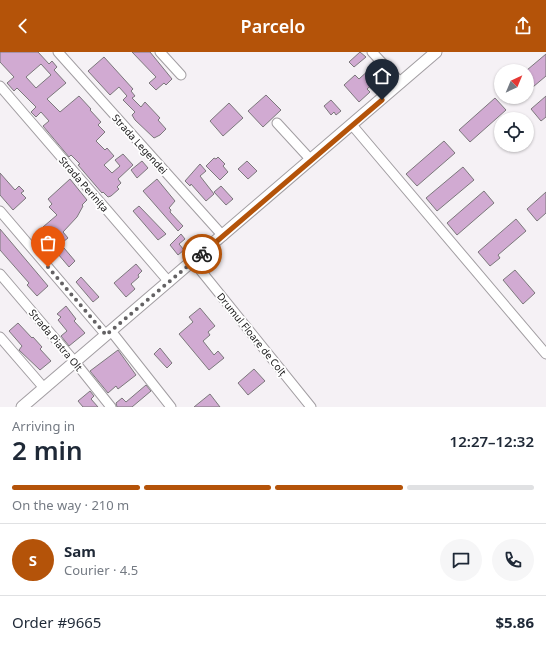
<!DOCTYPE html>
<meta charset="utf-8">
<style>
body{margin:0;font-family:"Noto Sans",sans-serif;background:#f6f6f7;color:#1f2937;height:100vh;display:flex;flex-direction:column;font-size:15px;white-space:nowrap}
*{box-sizing:border-box;margin:0}
p{font-size:13px;color:#747a83}
.icon{flex:none;width:22px;height:22px;fill:none;stroke:currentColor;stroke-width:2;stroke-linecap:round;stroke-linejoin:round}
.map{position:relative;height:355px;overflow:hidden}
.drawer{display:flex;flex-direction:column;background:#fff;flex:1}
.drawer>*{flex:none}
.needle{width:26px;rotate:44deg}
.controls{position:absolute;left:494px;top:12px;display:grid;gap:8px}
.controls a{display:grid;place-items:center;width:40px;height:40px;border-radius:50%;background:#fff;box-shadow:0 1px 3px #0004;font-size:20px}
.pin{position:absolute;display:grid;place-items:center;width:34px;height:34px;color:#fff;margin:-41px -17px;border-radius:50% 50% 50% 0;rotate:-45deg;box-shadow:0 0 4px #0007}
.pin .icon{rotate:45deg}
.courier{position:absolute;display:grid;place-items:center;width:40px;height:40px;margin:-20px;border:3px solid #b45309;border-radius:50%;background:#fff;color:#222;box-shadow:0 1px 5px #0007}
.headline em{font-style:normal;font-weight:600}
.headline div{display:flex;flex-direction:column-reverse}
.headline{display:flex;align-items:center;justify-content:space-between;height:68px;padding:0 12px}
h1{font-size:26px;font-weight:600;line-height:30px}
.bar{display:grid;grid-template-columns:repeat(4,1fr);gap:6px 4px;align-content:center;height:48px;padding:0 12px}
.bar i{height:5px;border-radius:3px;background:#e0e1e3}
.bar .on{background:#b45309}
.bar p{grid-column:span 4}
.line{display:flex;align-items:center;gap:10px;padding:0 12px;border-top:1px solid #e0e1e3}
.line div{flex:1}
.round{display:grid;place-items:center;flex:none;width:42px;height:42px;border-radius:21px;background:#f6f6f7}
header{display:flex;justify-content:space-between;align-items:center;height:52px;padding:0 12px;background:#b45309;color:#fff;font-size:18px;font-weight:600}
.map>svg:first-child{display:block}
.building{fill:#d1aad2;stroke:#7c787c;fill-rule:evenodd}
.lines{fill:none;stroke-linecap:round;stroke-linejoin:round}
.minor-casing{stroke:#a29ea2;stroke-width:11}
.major-casing{stroke:#a29ea2;stroke-width:13}
.minor{stroke:#fff;stroke-width:9}
.major{stroke:#fff;stroke-width:11}
.done{stroke:#646264;stroke-width:4;stroke-dasharray:0 7.2}
.route{stroke:#b45309;stroke-width:5}
.labels{text-anchor:middle;stroke-width:3.5;stroke-linejoin:round;paint-order:stroke}
.street-label{font-size:10px;fill:#161516;stroke:#fff}
</style>
<header><svg class="icon" aria-label="back" viewBox="0 0 24 24"><path d="M15 5l-7 7 7 7"/></svg>Parcelo<svg class="icon" aria-label="share" viewBox="0 0 24 24"><path d="M12 15V3M7 8l5-5 5 5M5 13v7h14v-7"/></svg></header>
<div class="map">
<svg width="546" height="355" viewBox="0 0 546 355">
<rect width="100%" height="100%" fill="#f5f1f5"/>
<g class="building">
<path d="M0,0H38L49,12L52,9L57,15L54,18L66,31L47,47L60,60L79,44L91,57L90,58L101,70L98,73L105,80L96,89L105,98L107,96L114,104L104,113L112,121L120,114L115,108L123,102L133,113L118,127L121,131L117,135L119,137L111,144L108,145L103,140L102,141L78,113L80,112L71,103L69,105L43,74L49,69L41,60L36,65L31,60L36,55L17,36L14,39L7,31L14,25L0,10ZM41,12L51,23L36,36L26,25Z"/>
<path d="M132,0H150L172,27L166,33L164,31L156,38L149,31L156,25Z"/>
<path d="M360,0L366,5L354,15L349,10Z"/>
<path d="M546,2V24L527,40V18Z"/>
<path d="M104,5L133,37L131,39L135,44L132,46L141,55L145,50L160,66L158,68L166,77L160,83L154,86L135,68L132,63L135,60L123,48L127,44L119,35L110,43L88,19Z"/>
<path d="M370,17L378,27L367,37L370,40L359,50L344,33L355,23L359,27Z"/>
<path d="M266,43L281,58L263,75L248,59Z"/>
<path d="M546,44V65L541,69L531,57Z"/>
<path d="M495,46L506,58L470,90L459,78Z"/>
<path d="M331,48L341,59L336,63L334,60L331,63L324,54Z"/>
<path d="M229,51L243,66L223,84L210,69Z"/>
<path d="M444,89L455,101L417,134L406,122Z"/>
<path d="M218,105L225,112L223,114L228,120L220,128L206,114L214,106L216,107Z"/>
<path d="M142,109L148,116L137,126L131,118Z"/>
<path d="M247,109L257,119L248,127L238,117Z"/>
<path d="M200,112L206,119L200,124L214,142L206,149L191,132L190,134L185,129Z"/>
<path d="M463,115L474,128L437,159L426,146Z"/>
<path d="M0,121L15,138L19,134L24,139L21,141L26,146L13,158L0,143Z"/>
<path d="M70,127L87,148L82,153L83,154L77,165L63,180L68,186L59,193L43,175L57,163L49,155L52,152L48,147Z"/>
<path d="M157,127L175,149L169,156L171,158L170,160L183,174L178,179L143,139Z"/>
<path d="M221,134L233,147L226,153L214,140Z"/>
<path d="M484,139L494,151L457,183L447,171Z"/>
<path d="M546,140V161L537,169L527,157Z"/>
<path d="M139,154L166,182L158,188L133,159Z"/>
<path d="M516,167L526,179L498,203L500,206L490,214L478,200Z"/>
<path d="M0,177L48,234L37,244L27,233L29,231L0,198Z"/>
<path d="M181,182L185,187L179,192L184,198L178,203L170,193Z"/>
<path d="M64,196L75,209L69,215L58,202Z"/>
<path d="M136,212L142,219L138,223L139,225L131,232L135,237L126,245L114,231Z"/>
<path d="M515,218L535,241L523,252L503,228Z"/>
<path d="M81,225L99,245L93,250L76,230Z"/>
<path d="M66,254L76,267L74,269L85,281L69,294L61,284L67,279L58,268L61,265L57,262Z"/>
<path d="M200,256L215,274L208,280L210,283L203,289L214,303L218,299L224,306L209,318L179,282L193,270L189,265Z"/>
<path d="M18,271L32,286L33,285L42,295L40,297L51,309L40,318L19,298L22,294L9,279Z"/>
<path d="M160,296L172,311L167,316L154,302Z"/>
<path d="M118,298L136,323L118,337L116,334L108,341L90,319Z"/>
<path d="M254,317L265,329L248,343L238,331Z"/>
<path d="M146,333L151,339L132,355H117L116,351L122,346L126,350Z"/>
<path d="M90,339L94,344L91,347L98,355H83L78,349Z"/>
<path d="M210,342L220,355H194Z"/>
</g>
<g class="lines">
<defs>
<g id="minor">
<path d="M58,0L223,184"/>
<path d="M160,0L181,23"/>
<path d="M372,0L401,31"/>
<path d="M0,34L169,230"/>
<path d="M277,71L311,108"/>
<path d="M352,73L546,302"/>
<path d="M0,159L106,283"/>
<path d="M193,209L311,355"/>
<path d="M0,222L75,310L111,355"/>
<path d="M111,279L171,355"/>
<path d="M0,285L44,336"/>
</g>
<path id="major" d="M22,355L436,0"/>
</defs>
<use href="#minor" class="minor-casing"/>
<use href="#major" class="major-casing"/>
<use href="#minor" class="minor"/>
<use href="#major" class="major"/>
</g>
<g class="lines">
<path class="done" d="M48,215L106,283L202,202"/>
<path class="route" d="M202,202L382,48"/>
</g>
<g class="labels">
<g class="street-label">
<text transform="translate(140 92) rotate(48)" y="4">Strada Legendei</text>
<text transform="translate(84 132) rotate(49)" y="4">Strada Perinița</text>
<text transform="translate(252 282) rotate(51)" y="4">Drumul Floare de Colț</text>
<text transform="translate(56 288) rotate(50)" y="4">Strada Piatra Olt</text>
</g>
</g>
</svg>
<div class="controls">
<a><svg class="needle" viewBox="-14 -14 28 28"><path d="M0-13l5 13h-10z" fill="#e53935"/><path d="M0 13l5-13h-10z" fill="#747a83"/></svg></a>
<a><svg class="icon" aria-label="locate" viewBox="0 0 24 24"><circle cx="12" cy="12" r="6"/><path d="M12 2v4M12 18v4M2 12h4M18 12h4"/></svg></a>
</div>
<div class="pin" style="left:48px;top:215px;background:#ea580c"><svg class="icon" aria-label="bag" viewBox="0 0 24 24"><path d="M5 8h14l-1 12H6zM9 8a3 3 0 0 1 6 0"/></svg></div>
<div class="pin" style="left:382px;top:48px;background:#1f2937"><svg class="icon" aria-label="home" viewBox="0 0 24 24"><path d="M3 11l9-7 9 7M6 9v11h12V9"/></svg></div>
<div class="courier" style="left:202px;top:202px"><svg class="icon" aria-label="bike" viewBox="0 0 24 24"><circle cx="6" cy="16" r="4"/><circle cx="18" cy="16" r="4"/><path d="M6 16l4-8h5l3 8M10 8l3 8H6M13 5h3"/></svg></div>
</div>
<section class="drawer">
<div class="headline"><div><h1>2 min</h1><p>Arriving in</p></div><em>12:27–12:32</em></div>
<div class="bar"><i class="on"></i><i class="on"></i><i class="on"></i><i></i><p>On the way · 210 m</p></div>
<div class="line" style="height:72px"><b class="round" style="background:#b45309;color:#fff">S</b><div><b>Sam</b><p>Courier · 4.5</p></div><a class="round"><svg class="icon" aria-label="chat" viewBox="0 0 24 24"><path d="M4 5h16v11H9l-5 4z"/></svg></a><a class="round"><svg class="icon" aria-label="phone" viewBox="0 0 24 24"><path d="M5 4h4l2 5-3 2q2 4 5 5l2-3 5 2v4C11 20 4 13 5 4z"/></svg></a></div>
<div class="line" style="height:52px"><div>Order #9665</div><b>$5.86</b></div>
</section>
